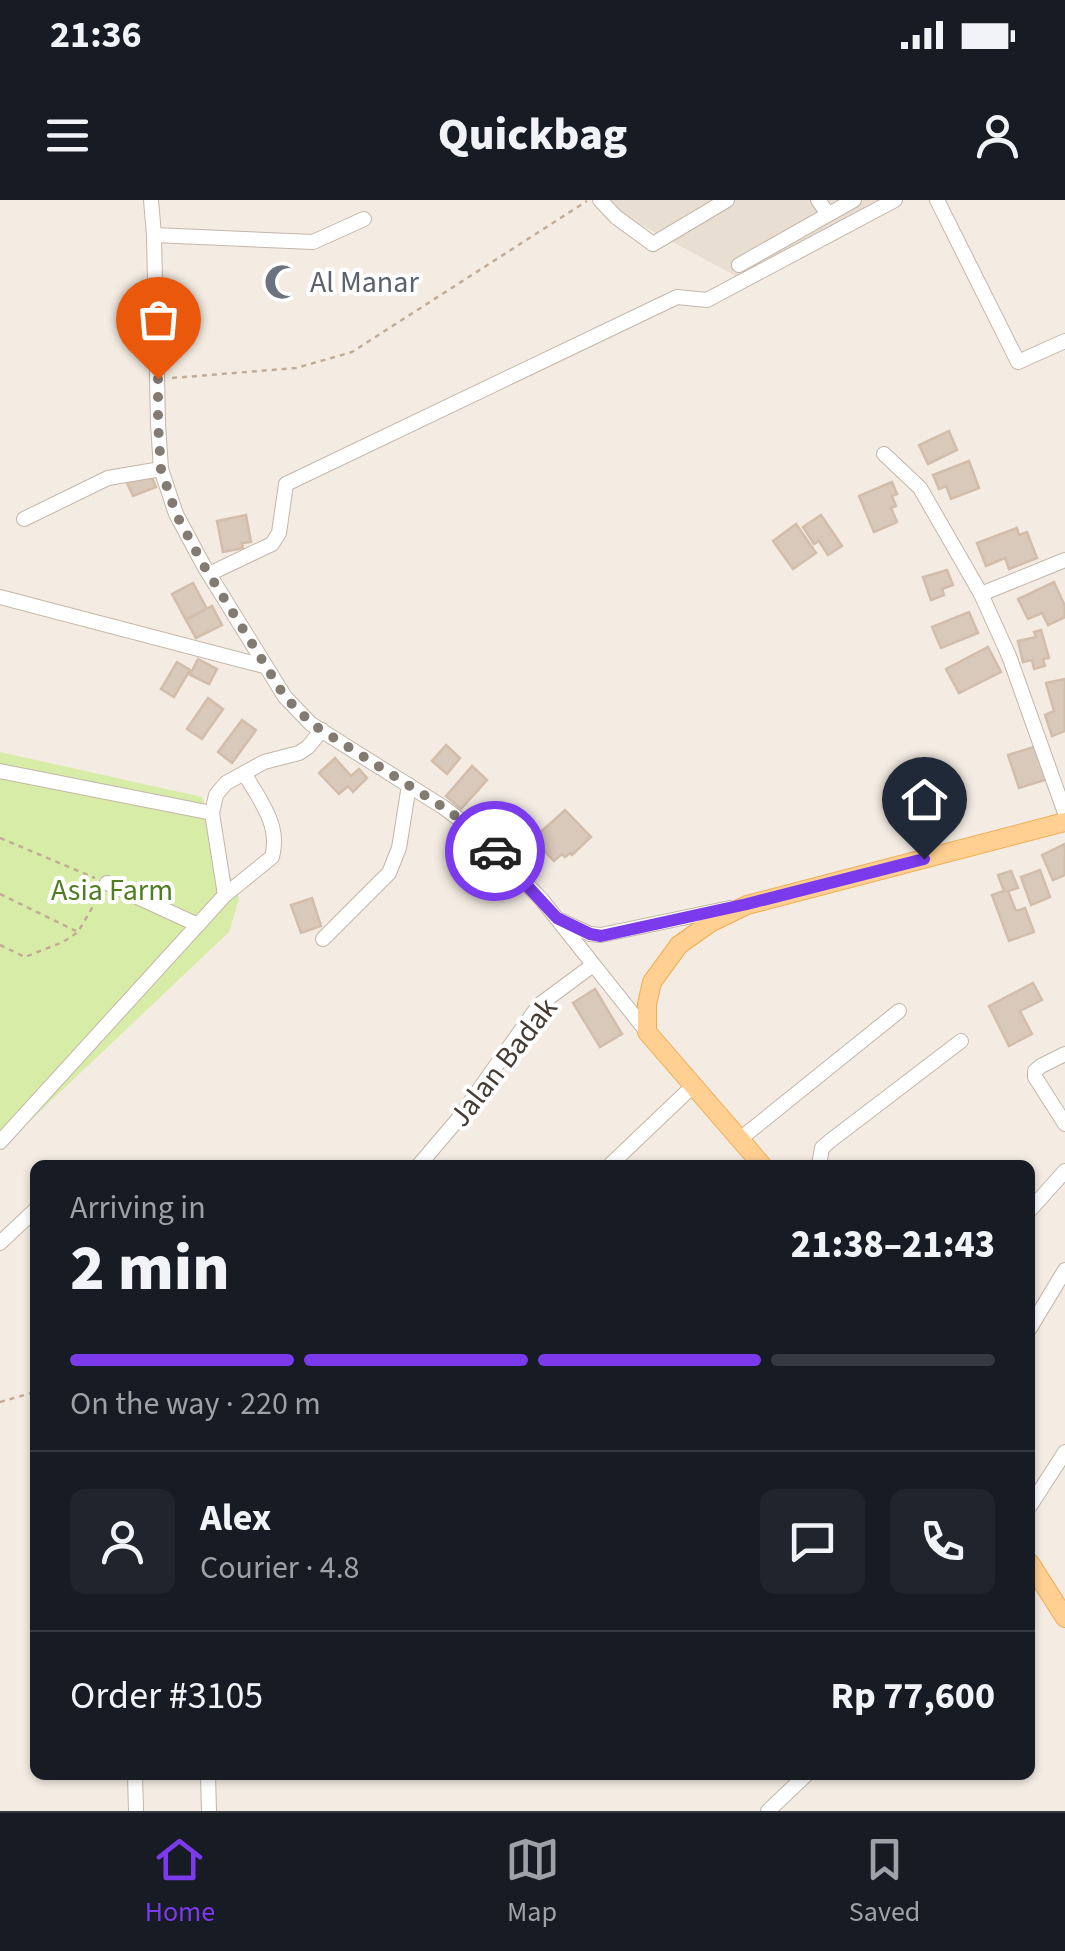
<!DOCTYPE html>
<meta charset="utf-8">
<style>
body{margin:0;font-family:"Source Sans 3",sans-serif;background:#20242c;color:#f1f3f6;height:100vh;display:flex;flex-direction:column;font-size:38px;white-space:nowrap}
*{box-sizing:border-box;margin:0}
p{font-size:32px;color:#9ea1a6}
.icon{flex:none;width:55px;height:55px;fill:none;stroke:currentColor;stroke-width:2;stroke-linecap:round;stroke-linejoin:round}
.map{position:relative;flex:1;overflow:hidden}
.drawer{position:absolute;left:30px;top:960px;width:1005px;height:620px;display:flex;flex-direction:column;background:#171b24;border-radius:15px;box-shadow:0 2px 8px #0004}
.drawer>*{flex:none}
.pin{position:absolute;display:grid;place-items:center;width:85px;height:85px;color:#fff;margin:-102px -42px;border-radius:50% 50% 50% 0;rotate:-45deg;box-shadow:0 0 10px #0007}
.pin .icon{rotate:45deg}
.courier{position:absolute;display:grid;place-items:center;width:100px;height:100px;margin:-50px;border:8px solid #7c3aed;border-radius:50%;background:#fff;color:#222;box-shadow:0 2px 12px #0007}
.summary em{font-style:normal;font-weight:800}
.summary div{display:flex;flex-direction:column-reverse}
.summary{display:flex;align-items:center;justify-content:space-between;height:170px;padding:0 40px}
h1{font-size:65px;font-weight:800;line-height:75px}
.bar{display:grid;grid-template-columns:repeat(4,1fr);gap:15px 10px;align-content:center;height:120px;padding:0 40px}
.bar i{height:12px;border-radius:8px;background:#363941}
.bar .active{background:#7c3aed}
.bar p{grid-column:span 4}
.line{display:flex;align-items:center;gap:25px;padding:0 40px;border-top:2px solid #363941}
.line div{flex:1}
.round{display:grid;place-items:center;flex:none;width:105px;height:105px;border-radius:15px;background:#20242c}
.status{display:flex;justify-content:space-between;align-items:center;height:70px;padding:0 50px;background:#171b24;direction:ltr}
.status svg{height:28px;fill:currentColor}
header{display:flex;justify-content:space-between;align-items:center;height:130px;padding:0 40px;background:#171b24;font-size:45px;font-weight:800}
.dock{display:flex;justify-content:space-around;align-items:center;height:140px;border-top:2px solid #363941;background:#171b24;font-size:28px;color:#9ea1a6}
.dock a{display:grid;justify-items:center;gap:5px}
.dock .active{color:#7c3aed}
.map>svg:first-child{display:block}
.residential{fill:#e8ded1}
.green{fill:#d7eda7}
.building{fill:#d9c9bb;stroke:#d2bdaa;stroke-width:2.5}
.lines{fill:none;stroke-linecap:round;stroke-linejoin:round}
.minor-casing{stroke:#c3b6a8;stroke-width:16}
.major-casing{stroke:#f0ac55;stroke-width:20}
.path{stroke:#c3ac95;stroke-width:2.5;stroke-dasharray:5 5;stroke-linecap:butt}
.minor{stroke:#fff;stroke-width:14}
.major{stroke:#ffd091;stroke-width:18}
.done{stroke:#837a71;stroke-width:10;stroke-dasharray:0 18}
.route{stroke:#7c3aed;stroke-width:12}
.labels{text-anchor:middle;stroke-width:8;stroke-linejoin:round;paint-order:stroke}
.worship-label{font-size:30px;fill:#5b616d;stroke:#fff;text-anchor:start}
.park-label{font-size:30px;fill:#507d20;stroke:#fff}
.street-label{font-size:30px;fill:#463c33;stroke:#fff}
</style>
<div class="status"><b>21:36</b><svg viewBox="0 0 49 12"><path d="M0 12V9h3v3zM5 12V6h3v6zM10 12V3h3v9zM15 12V0h3v12zM26 1h20v11H26zM47 4h2v5h-2z"/></svg></div>
<header><svg class="icon" aria-label="menu" viewBox="0 0 24 24"><path d="M4 6h16M4 12h16M4 18h16"/></svg>Quickbag<svg class="icon" aria-label="person" viewBox="0 0 24 24"><circle cx="12" cy="8" r="4"/><path d="M4 21q1-7 8-7t8 7"/></svg></header>
<div class="map">
<svg width="1065" height="1611" viewBox="0 0 1065 1611">
<rect width="100%" height="100%" fill="#f4ece3"/>
<path class="residential" d="M595,0H880L745,81Z"/>
<path class="green" d="M0,552L202,597L239,699L229,732L0,949Z"/>
<g class="building">
<path d="M949,231L957,250L928,264L919,245Z"/>
<path d="M969,261L979,288L951,299L946,286L939,289L933,275Z"/>
<path d="M150,273L156,287L133,296L127,283Z"/>
<path d="M892,282L897,294L892,296L896,306L891,308L897,322L874,332L859,296Z"/>
<path d="M246,315L251,342L242,343L243,348L223,352L217,321Z"/>
<path d="M821,315L842,346L828,355L819,341L814,344L803,327Z"/>
<path d="M796,324L816,353L793,369L773,341Z"/>
<path d="M1017,328L1019,335L1027,332L1037,358L1009,369L1005,358L986,366L977,343Z"/>
<path d="M947,370L953,385L942,389L944,395L931,400L923,377Z"/>
<path d="M1054,382L1065,406V417L1048,425L1042,413L1028,419L1018,399Z"/>
<path d="M193,383L207,409L186,420L172,394Z"/>
<path d="M212,406L222,425L196,438L186,420Z"/>
<path d="M969,412L978,433L941,448L932,427Z"/>
<path d="M1041,430L1049,458L1043,459L1045,466L1034,469L1032,460L1023,462L1018,441L1036,437L1034,432Z"/>
<path d="M988,447L1001,472L959,493L946,469Z"/>
<path d="M198,459L217,469L209,484L190,475Z"/>
<path d="M177,462L190,470L174,497L161,489Z"/>
<path d="M1065,479V531L1052,536L1045,515L1054,511L1046,483Z"/>
<path d="M208,498L223,509L202,539L187,529Z"/>
<path d="M242,520L256,530L232,563L218,552Z"/>
<path d="M446,545L460,558L447,574L432,561Z"/>
<path d="M1037,546L1048,579L1019,588L1008,555Z"/>
<path d="M335,558L351,576L359,569L367,578L353,592L348,586L339,594L319,573Z"/>
<path d="M472,566L487,580L461,609L446,596Z"/>
<path d="M565,610L591,637L572,655L570,653L565,657L562,654L554,661L533,639Z"/>
<path d="M1065,644V675L1053,680L1042,655Z"/>
<path d="M1040,670L1050,697L1031,705L1021,677Z"/>
<path d="M1011,671L1018,688L1008,691L1016,711L1025,708L1034,732L1009,741L992,695L1004,691L998,675Z"/>
<path d="M312,698L321,726L301,733L291,705Z"/>
<path d="M1033,783L1042,800L1020,811L1032,834L1009,846L989,806Z"/>
<path d="M595,789L622,834L600,847L573,803Z"/>
</g>
<g class="lines">
<defs>
<g id="minor">
<path d="M151,0L154,35L158,224L161,269L176,314L204,366L285,497L311,524L443,607L475,631L542,700L647,832"/>
<path d="M600,0L616,17L653,44L727,0"/>
<path d="M818,0L828,14"/>
<path d="M937,0L1018,162L1065,141"/>
<path d="M154,35L313,42L364,19"/>
<path d="M739,65L854,0"/>
<path d="M884,254L920,288L981,394L1009,456L1065,613"/>
<path d="M24,319L108,278L161,269"/>
<path d="M209,374L272,344L279,333L286,284L677,97L707,100L895,0"/>
<path d="M981,394L1065,360"/>
<path d="M0,397L264,466"/>
<path d="M0,571L212,613"/>
<path d="M107,683L198,725"/>
<path d="M225,695L212,613L216,595L226,583L264,562L299,553L308,547L322,530"/>
<path d="M562,721L590,734L601,735L730,708"/>
<path d="M323,739L389,673L399,648L409,585"/>
<path d="M1065,854L1041,866L1035,871V877L1065,924"/>
<path d="M740,939L899,811"/>
<path d="M0,942L225,695L272,657C281,625 259,599 244,573"/>
<path d="M419,965L459,918L539,805L593,765"/>
<path d="M610,965L694,885"/>
<path d="M819,965L822,948L830,941L961,841"/>
<path d="M1030,1010L1065,971"/>
<path d="M0,1043L35,1010"/>
<path d="M1030,1128L1065,1070"/>
<path d="M1030,1306L1065,1252"/>
<path d="M135,1575L136,1611"/>
<path d="M208,1575L209,1611"/>
<path d="M768,1611L806,1575"/>
</g>
<g id="major">
<path d="M762,965L647,832V804L652,782L679,745L710,723L747,705L1065,622"/>
<path d="M1030,1363L1065,1418"/>
</g>
</defs>
<use href="#minor" class="minor-casing"/>
<use href="#major" class="major-casing"/>
<g class="path">
<path d="M172,178L296,168L352,152L587,1"/>
<path d="M0,638L95,678"/>
<path d="M0,694L76,731"/>
<path d="M0,745L25,757L63,742L78,732L99,696"/>
<path d="M0,1202L35,1192"/>
</g>
<use href="#minor" class="minor"/>
<use href="#major" class="major"/>
</g>
<g class="lines">
<path class="done" d="M158,179V224L161,269L176,314L204,366L285,497L312,524L443,607L475,630L495,651"/>
<path class="route" d="M495,651L557,718L590,734L601,736L747,704L924,659"/>
</g>
<defs>
<symbol id="mosque-bare" viewBox="-9 -9 18 18"><path d="M3.5-4.9A6 6 0 1 0 3.5 4.9A5 5 0 1 1 3.5-4.9Z" fill="#6b7280" stroke="#fff" stroke-width="2.5" paint-order="stroke"/></symbol>
</defs>
<g fill-rule="evenodd">
<use href="#mosque-bare" x="257" y="57" width="50" height="50"/>
</g>
<g class="labels">
<g class="worship-label">
<text x="310" y="92">Al Manar</text>
</g>
<g class="park-label">
<text x="112" y="700">Asia Farm</text>
</g>
<g class="street-label">
<text transform="translate(503 862) rotate(-52)" y="10">Jalan Badak</text>
</g>
</g>
</svg>
<div class="pin" style="left:158px;top:179px;background:#ea580c"><svg class="icon" aria-label="bag" viewBox="0 0 24 24"><path d="M5 8h14l-1 12H6zM9 8a3 3 0 0 1 6 0"/></svg></div>
<div class="pin" style="left:924px;top:659px;background:#1f2937"><svg class="icon" aria-label="home" viewBox="0 0 24 24"><path d="M3 11l9-7 9 7M6 9v11h12V9"/></svg></div>
<div class="courier" style="left:495px;top:651px"><svg class="icon" aria-label="car" viewBox="0 0 24 24"><path d="M5 17H2v-5l4-1 3-4h7l3 4 3 1v5h-3M9 17h6M6 11h13"/><circle cx="7" cy="17" r="2"/><circle cx="17" cy="17" r="2"/></svg></div>
<section class="drawer">
<div class="summary"><div><h1>2 min</h1><p>Arriving in</p></div><em>21:38–21:43</em></div>
<div class="bar"><i class="active"></i><i class="active"></i><i class="active"></i><i></i><p>On the way · 220 m</p></div>
<div class="line" style="height:180px"><a class="round"><svg class="icon" aria-label="person" viewBox="0 0 24 24"><circle cx="12" cy="8" r="4"/><path d="M4 21q1-7 8-7t8 7"/></svg></a><div><b>Alex</b><p>Courier · 4.8</p></div><a class="round"><svg class="icon" aria-label="chat" viewBox="0 0 24 24"><path d="M4 5h16v11H9l-5 4z"/></svg></a><a class="round"><svg class="icon" aria-label="phone" viewBox="0 0 24 24"><path d="M5 4h4l2 5-3 2q2 4 5 5l2-3 5 2v4C11 20 4 13 5 4z"/></svg></a></div>
<div class="line" style="height:130px"><div>Order #3105</div><b>Rp 77,600</b></div>
</section>
</div>
<nav class="dock">
<a class="active"><svg class="icon" aria-label="home" viewBox="0 0 24 24"><path d="M3 11l9-7 9 7M6 9v11h12V9"/></svg>Home</a>
<a><svg class="icon" aria-label="map" viewBox="0 0 24 24"><path d="M3 6l6-2 6 2 6-2v14l-6 2-6-2-6 2zM9 4v14M15 6v14"/></svg>Map</a>
<a><svg class="icon" aria-label="saved" viewBox="0 0 24 24"><path d="M7 4h10v16l-5-4-5 4z"/></svg>Saved</a>
</nav>
